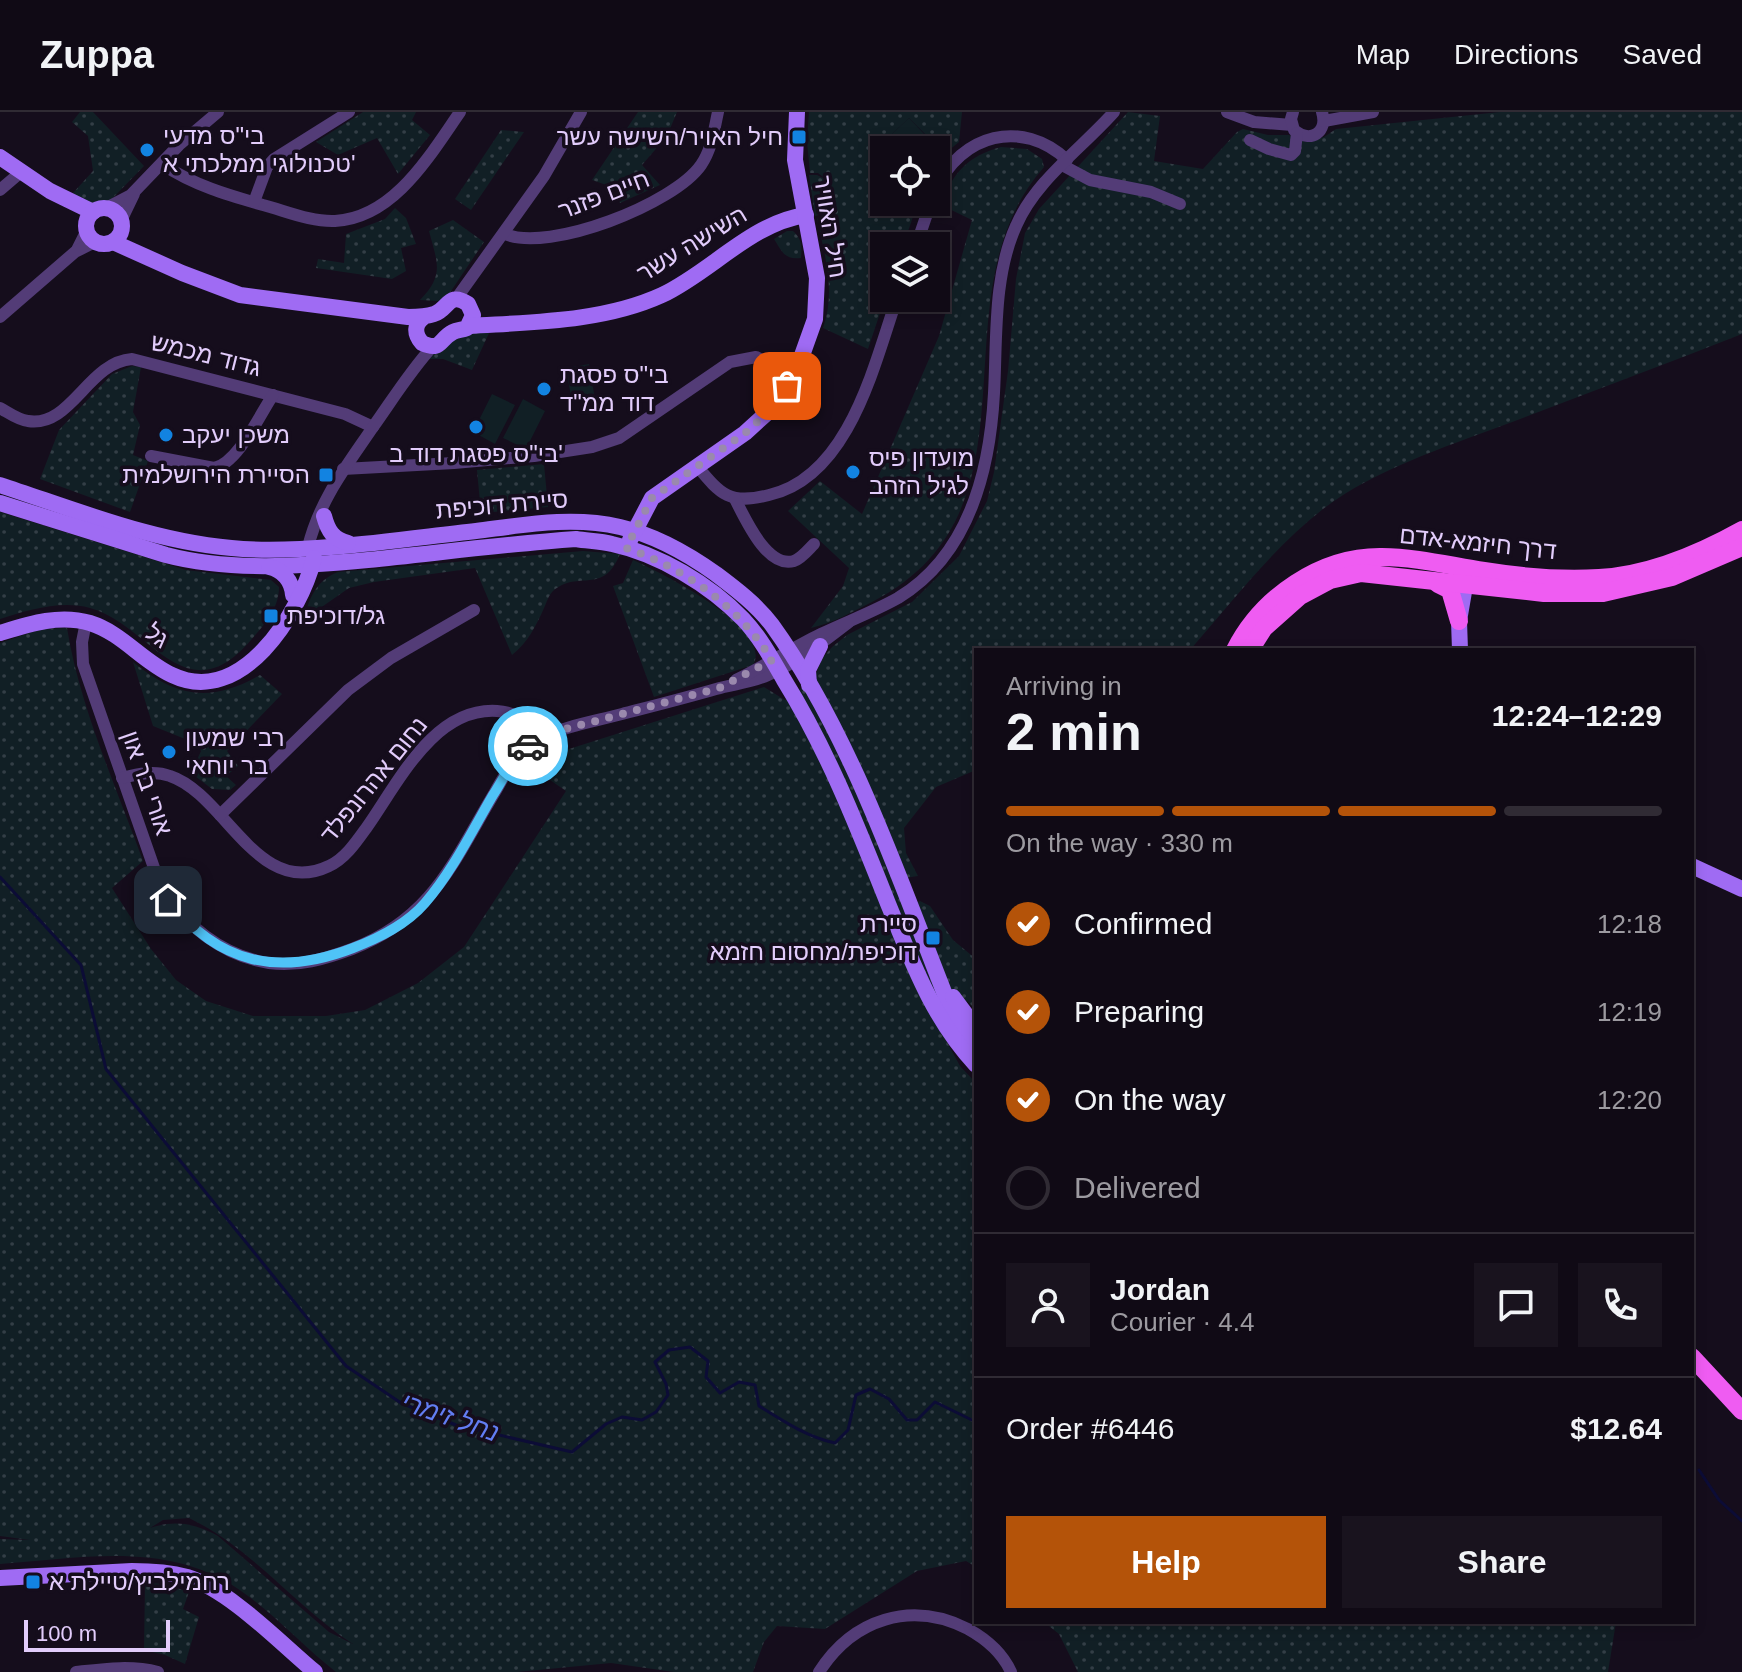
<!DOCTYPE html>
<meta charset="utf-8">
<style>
body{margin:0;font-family:Helvetica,Heebo,sans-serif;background:#19131e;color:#f1f3f6;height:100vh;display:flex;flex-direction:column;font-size:30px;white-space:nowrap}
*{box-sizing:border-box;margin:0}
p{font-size:26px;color:#9c9aa0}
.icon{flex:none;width:44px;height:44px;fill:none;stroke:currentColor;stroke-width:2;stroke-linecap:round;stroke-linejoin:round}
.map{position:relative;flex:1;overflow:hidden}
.panel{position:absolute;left:974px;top:536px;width:720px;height:976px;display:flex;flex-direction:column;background:#100a15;border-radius:0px;box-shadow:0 4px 12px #0003,0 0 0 2px #302b34}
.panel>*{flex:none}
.buttons{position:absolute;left:870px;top:24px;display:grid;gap:16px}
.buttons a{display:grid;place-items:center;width:80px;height:80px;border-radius:0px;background:#100a15;box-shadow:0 4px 12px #0003,0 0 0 2px #302b34;font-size:40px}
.scale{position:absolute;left:24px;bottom:20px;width:146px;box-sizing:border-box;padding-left:8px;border:4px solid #e2ccfb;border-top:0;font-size:22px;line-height:28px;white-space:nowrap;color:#e2ccfb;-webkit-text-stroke:6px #150d1c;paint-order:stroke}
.pin{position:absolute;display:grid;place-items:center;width:68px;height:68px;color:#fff;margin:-34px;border-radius:16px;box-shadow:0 4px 12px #0006}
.courier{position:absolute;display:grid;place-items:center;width:80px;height:80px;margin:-40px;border:6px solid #4fc3f7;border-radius:50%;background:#fff;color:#222;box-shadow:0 2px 10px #0007}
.head em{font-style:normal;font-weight:700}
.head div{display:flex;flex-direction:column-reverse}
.head{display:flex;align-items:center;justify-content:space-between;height:136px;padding:0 32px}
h1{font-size:52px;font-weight:700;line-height:60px}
.bar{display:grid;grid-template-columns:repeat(4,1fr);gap:12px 8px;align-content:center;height:96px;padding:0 32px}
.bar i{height:10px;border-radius:6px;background:#302b34}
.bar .on{background:#b45309}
.bar p{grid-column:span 4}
.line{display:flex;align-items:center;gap:20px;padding:0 32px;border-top:2px solid #302b34}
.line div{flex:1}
.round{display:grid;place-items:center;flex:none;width:84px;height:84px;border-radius:0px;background:#19131e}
ol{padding:0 32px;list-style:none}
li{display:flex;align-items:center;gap:24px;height:88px}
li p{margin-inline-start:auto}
li .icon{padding:8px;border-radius:50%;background:#b45309;color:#fff;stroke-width:4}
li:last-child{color:#9c9aa0}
li i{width:44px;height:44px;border:4px solid #302b34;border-radius:50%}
.primary-button{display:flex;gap:16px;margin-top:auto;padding:16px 32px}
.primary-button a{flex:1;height:92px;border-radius:0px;background:#b45309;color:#fff;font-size:32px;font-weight:700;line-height:92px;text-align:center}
.primary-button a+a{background:#19131e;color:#f1f3f6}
header{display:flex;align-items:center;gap:48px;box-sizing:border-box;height:112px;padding:0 40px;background:#100a15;border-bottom:2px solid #302b34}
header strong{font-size:38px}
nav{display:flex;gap:44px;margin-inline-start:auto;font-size:28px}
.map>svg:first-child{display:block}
.grass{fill:url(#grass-dots);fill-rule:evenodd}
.pitch{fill:#111f25}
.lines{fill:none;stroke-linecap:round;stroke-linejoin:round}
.stream{stroke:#0c0c36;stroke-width:3}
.street{stroke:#533c77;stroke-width:12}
.secondary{stroke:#9f6bf3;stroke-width:16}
.primary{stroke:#ef5cf2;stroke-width:18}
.done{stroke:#9a89ad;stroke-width:8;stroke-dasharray:0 14.4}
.route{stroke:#4fc3f7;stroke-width:10}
.poi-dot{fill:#1283e1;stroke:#150d1c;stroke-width:3}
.labels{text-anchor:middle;stroke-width:7;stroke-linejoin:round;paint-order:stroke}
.poi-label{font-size:24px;fill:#e2ccfb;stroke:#150d1c;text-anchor:start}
.street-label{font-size:24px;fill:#e2ccfb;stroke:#150d1c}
.water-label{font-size:26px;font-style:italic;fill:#627df3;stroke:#150d1c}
</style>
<header>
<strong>Zuppa</strong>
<nav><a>Map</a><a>Directions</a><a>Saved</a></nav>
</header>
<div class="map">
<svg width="1742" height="1560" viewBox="0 0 1742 1560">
<defs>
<pattern id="grass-dots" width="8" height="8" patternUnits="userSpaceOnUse" patternTransform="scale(2)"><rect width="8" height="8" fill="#111f25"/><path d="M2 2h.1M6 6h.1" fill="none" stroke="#333e46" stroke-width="1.8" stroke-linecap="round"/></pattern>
</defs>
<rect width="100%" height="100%" fill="#150d1c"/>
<g class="grass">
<path d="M80,0H93L144,54L105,94L90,93L73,81L93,59L88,24L72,10Z"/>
<path d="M363,0H416L412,8L430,23L398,62L377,26L338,43L316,30Z"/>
<path d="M638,0H677L667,24L642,53L660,73L620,91L615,76L592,68Z"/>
<path d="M809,0H962L959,30L948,39L936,56V38H912L927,24L909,6L878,35L884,42V90H918L903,134H884L885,186L868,237L823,216C836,180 825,143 817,107L826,100L834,86L829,71L831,87L822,102L815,104L809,63H817L827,68L818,61H810L807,29Z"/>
<path d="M1128,0L1160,4L1154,49L1203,57L1237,20L1243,17L1268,23H1289L1306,30L1324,25L1336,17L1500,0H1742V222C1663,253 1583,283 1504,313C1443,336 1376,357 1323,397C1272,437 1232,490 1190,538H976V658L936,675L904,716L906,741L918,764L905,766L916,791L920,789L930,794L953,828L976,847V898L967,889L936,910L960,954L976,971V1455L966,1449L917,1459L825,1517L777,1514L764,1530L753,1560H674L611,1551L517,1560H336C305,1536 279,1507 248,1484C173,1427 87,1446 0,1452V1427L30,1428L0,1424V531L41,517L67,516C80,596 116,674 143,749L112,776L151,837L176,868L206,889L253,904H326L365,898L418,871L464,835L566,679L525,651L764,575L785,588L814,567L822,547L832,535L847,523L912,490L959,444L987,389L994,360L1008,259L1016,167L1025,121L1039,97ZM189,1406C245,1433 284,1480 332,1517C339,1523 346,1527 353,1532L329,1520L218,1424C194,1411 175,1408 150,1416L163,1408Z"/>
<path d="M501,18L524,20L471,98L455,87Z"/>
<path d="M1001,35L1027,37L1042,47L1044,55C929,185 1053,397 872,490C852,500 833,511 811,516L843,474L849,456L788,399L820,369L862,402L939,224L972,108L941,93C952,61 968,44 1001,35Z"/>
<path d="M395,96L406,106L416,132L401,136L406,159L392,167L316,156L318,147L344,151L346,122L385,107Z"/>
<path d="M453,108L484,130L447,185L438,189L420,188C445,163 437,150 429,119Z"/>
<path d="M787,119H793C802,127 802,134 801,146C785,148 782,140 774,127Z"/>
<path d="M490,219L472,258L443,247H428L455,222Z"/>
<path d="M132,254L141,255L133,300L140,313L133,343L148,349L130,400L40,367L59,318L112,262Z"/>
<path d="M544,352L548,395L481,401L477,358Z"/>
<path d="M0,400L186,458L271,468L279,475C279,496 265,512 251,528C185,605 150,512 90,496C61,488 28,498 0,507Z"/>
<path d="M583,439L620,442C603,484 579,457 553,479C548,484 547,490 544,496C536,514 528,530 512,543L475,456L374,470L349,476L303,508C310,486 315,469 338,460Z"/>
<path d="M633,448C658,459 775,517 753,553L654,585L613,474L623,471Z"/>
<path d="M133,550C177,586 211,591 260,563L282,582L227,639L238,654L226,664L236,673L230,678L212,677L191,661L201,639L195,631L153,614Z"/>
<path d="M145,1471L164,1472L189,1480L183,1497L199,1505L185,1552L165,1543L144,1538Z"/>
<path d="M1044,1510H1616L1608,1560H1078L1059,1522Z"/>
</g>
<g class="pitch">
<path d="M909,6L926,24L911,38H884V41L878,35Z"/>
<path d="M589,252L595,287L572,291L566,256Z"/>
<path d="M492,282L515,293L495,332L473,320Z"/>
<path d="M523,287L545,299L526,337L503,326Z"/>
</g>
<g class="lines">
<g class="stream">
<path d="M0,765L81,853L106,957L346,1254L401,1291L456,1313L572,1340L606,1312L622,1305L642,1308L656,1300L668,1283L666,1272L655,1250L669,1238L690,1235L708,1249L706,1265L720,1281L739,1270L755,1273L759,1294C783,1309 807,1325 835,1331L848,1318L856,1283L870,1277L889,1287L907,1308H917L935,1290L976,1310"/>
<path d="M1699,1358L1719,1388L1742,1409"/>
</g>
<g class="street">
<path d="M1227,0L1254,10L1292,13"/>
<path d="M1293,0L1291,7L1294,18C1311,32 1328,20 1322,0"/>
<path d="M1324,9L1373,0"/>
<path d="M1250,28L1269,37L1291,43L1295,39L1297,21"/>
<path d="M162,52C193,73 228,83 263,93C286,99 311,110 335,109C394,106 430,43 460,0"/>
<path d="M1062,53L1090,68L1151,80L1180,92"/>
<path d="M936,77C961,22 1022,6 1067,48"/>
<path d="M0,78L21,60"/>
<path d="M254,90L267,55L274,47L349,0"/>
<path d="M106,96L131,83L179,33L218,0"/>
<path d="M121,109L134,82"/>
<path d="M505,122C549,141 674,92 701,53C712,37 714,18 718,0"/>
<path d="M916,134L931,90"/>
<path d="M77,138L87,118"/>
<path d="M456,187L544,64L581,0"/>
<path d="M0,205L75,140L91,132H99"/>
<path d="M0,296C9,301 18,308 28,309C71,316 88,250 132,247L345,302L373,315"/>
<path d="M151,344L214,356C238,351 259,304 273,283"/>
<path d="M697,354C721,383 730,393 769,383C849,365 874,253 897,186"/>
<path d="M343,357L454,351L534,344L592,335L619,326L730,250L756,245L793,263"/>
<path d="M735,387C745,406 767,457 794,449C802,446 808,438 814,432"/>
<path d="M308,435C320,387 346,355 373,315C393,287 410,259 433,234"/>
<path d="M86,510L82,530L83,552L160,773C183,812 222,844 269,851C298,855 325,847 352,837C433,806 453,750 495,680C507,659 518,637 541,626C565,614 596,609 622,602C653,594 685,586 716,577C733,572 751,571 768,563C798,550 823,530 849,510"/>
<path d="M736,568C765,554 792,536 821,522C846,510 873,500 898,486C969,443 990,359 994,281C997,227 993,165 1016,114C1035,69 1082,36 1114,0"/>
<path d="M122,666C138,662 154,658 170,664C225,682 258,788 329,754C345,747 357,729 367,715C398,671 434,595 497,599C515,600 532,610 543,625"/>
<path d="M220,703L348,578L391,546L474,498"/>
<path d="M76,1560C103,1557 131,1553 158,1560"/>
<path d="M819,1560C853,1507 911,1488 968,1517C986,1527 1003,1542 1011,1560"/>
</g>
<g class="secondary">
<path d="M0,45L50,79L93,100"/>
<circle cx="104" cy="114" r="18"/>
<path d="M113,130L182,161L240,183L408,205C417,205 426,205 434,202C449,197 448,179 468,192L473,203L467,216C462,218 457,218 453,220C439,227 442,240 422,231C414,222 414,212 424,205"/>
<path d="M469,214C532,210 603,210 662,183C711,160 751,111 806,103"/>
<path d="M0,373C79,399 159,432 243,437C315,441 403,427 476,419C524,413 572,404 620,415C654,423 688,442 716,462C736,477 757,493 772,513C855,628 904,782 957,913L976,940"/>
<path d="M0,391L166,443C231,460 301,454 368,448C437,441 506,432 576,427C588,429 600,429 612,432C659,442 710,473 743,507C760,525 772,547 784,568C828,639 858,716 889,794C913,852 933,907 976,953"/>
<path d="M324,404C328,419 333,427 348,431"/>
<path d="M630,428L652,386L745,321L767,301L779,287L800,249L815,207L817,166L795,48L797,0"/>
<path d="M269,455C283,458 292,469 293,483"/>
<path d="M0,521C29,512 59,502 90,511C122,521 142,549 172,563C241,596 300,502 314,446"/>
<path d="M1460,538L1459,509L1465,474L1476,466"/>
<path d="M809,573L808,558L820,534"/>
<path d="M1692,754L1742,777"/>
<path d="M953,885L976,916"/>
<path d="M0,1466L132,1459C150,1459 169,1460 187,1465C230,1478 280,1531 315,1560"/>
</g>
<g class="primary">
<path d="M1438,472L1450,478L1459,509"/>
<path d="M1235,538C1262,485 1321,444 1382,445C1416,445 1451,454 1484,459C1521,465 1562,468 1599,466C1650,463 1699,442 1742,418"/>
<path d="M1250,538L1264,516L1300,484L1330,468L1361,461L1544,481H1603L1672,465L1742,435"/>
<path d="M1692,1245L1742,1299"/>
</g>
</g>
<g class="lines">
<path class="done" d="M528,634L543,625L562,618L719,576L772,548C738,494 686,457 626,436L652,386L745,321L767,301L787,274"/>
<path class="route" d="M168,788C219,852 278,865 353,836C379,826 406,813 425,791C452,760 472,719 493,683C504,666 512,647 528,634"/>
</g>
<g class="poi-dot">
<rect x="791" y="17" width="16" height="16" rx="4"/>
<circle cx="147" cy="38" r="8"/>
<circle cx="544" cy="277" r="8"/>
<circle cx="476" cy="315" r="8"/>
<circle cx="166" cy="323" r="8"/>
<circle cx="853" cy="360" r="8"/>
<rect x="318" y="355" width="16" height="16" rx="4"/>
<rect x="263" y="496" width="16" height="16" rx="4"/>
<circle cx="169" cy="640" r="8"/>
<rect x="925" y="818" width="16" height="16" rx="4"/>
<rect x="25" y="1462" width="16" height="16" rx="4"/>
</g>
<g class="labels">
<g class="poi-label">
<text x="163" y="32">בי"ס מדעי<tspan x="163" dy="28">טכנולוגי ממלכתי א'</tspan></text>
<text x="783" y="33" text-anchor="end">חיל האויר/השישה עשר</text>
<text x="560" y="271">בי"ס פסגת<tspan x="560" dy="28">דוד ממ"ד</tspan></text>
<text x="182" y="331">משכן יעקב</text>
<text x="476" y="350" text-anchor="middle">בי"ס פסגת דוד ב'</text>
<text x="869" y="354">מועדון פיס<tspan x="869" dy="28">לגיל הזהב</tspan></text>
<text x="310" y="371" text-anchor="end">הסיירת הירושלמית</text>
<text x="287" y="512">גל/דוכיפת</text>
<text x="185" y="634">רבי שמעון<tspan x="185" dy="28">בר יוחאי</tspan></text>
<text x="917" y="820" text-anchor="end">סיירת<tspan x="917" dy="28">דוכיפת/מחסום חזמא</tspan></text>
<text x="49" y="1478">רחמילביץ/טיילת א</text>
</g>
<g class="street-label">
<text transform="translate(604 83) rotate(-21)" y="8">חיים פזנר</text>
<text transform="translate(830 115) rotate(81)" y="8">חיל האוויר</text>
<text transform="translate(692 132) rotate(-31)" y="8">השישה עשר</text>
<text transform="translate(206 243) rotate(14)" y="8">גדוד מכמש</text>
<text transform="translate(502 393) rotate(-5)" y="8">סיירת דוכיפת</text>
<text transform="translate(1478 431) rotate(6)" y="8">דרך חיזמא-אדם</text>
<text transform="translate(157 524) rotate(37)" y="8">גל</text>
<text transform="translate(374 668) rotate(-51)" y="8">נחום אהרונפלד</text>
<text transform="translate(147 671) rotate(71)" y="8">אורי בר און</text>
</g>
<g class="water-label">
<text transform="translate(450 1305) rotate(19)" y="9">נחל זימרי</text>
</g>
</g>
</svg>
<div class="buttons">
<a><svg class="icon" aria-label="locate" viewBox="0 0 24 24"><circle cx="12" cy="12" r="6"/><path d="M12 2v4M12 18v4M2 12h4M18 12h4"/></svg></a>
<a><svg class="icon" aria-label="layers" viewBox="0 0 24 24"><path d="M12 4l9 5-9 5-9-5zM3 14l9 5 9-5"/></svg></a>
</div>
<div class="scale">100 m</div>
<div class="pin" style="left:787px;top:274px;background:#ea580c"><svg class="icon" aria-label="bag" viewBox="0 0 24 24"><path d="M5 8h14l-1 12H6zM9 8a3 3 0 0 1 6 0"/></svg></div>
<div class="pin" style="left:168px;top:788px;background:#1f2937"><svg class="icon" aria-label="home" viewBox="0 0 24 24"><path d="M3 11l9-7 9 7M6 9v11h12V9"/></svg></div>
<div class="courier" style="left:528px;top:634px"><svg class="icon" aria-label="car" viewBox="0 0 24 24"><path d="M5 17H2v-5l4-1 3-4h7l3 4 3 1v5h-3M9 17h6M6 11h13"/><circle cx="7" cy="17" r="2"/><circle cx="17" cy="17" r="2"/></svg></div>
<section class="panel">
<div class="head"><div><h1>2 min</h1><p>Arriving in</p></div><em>12:24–12:29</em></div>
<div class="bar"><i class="on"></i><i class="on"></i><i class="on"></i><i></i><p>On the way · 330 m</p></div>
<ol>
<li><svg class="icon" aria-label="check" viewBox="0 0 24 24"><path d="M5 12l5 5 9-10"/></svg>Confirmed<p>12:18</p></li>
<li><svg class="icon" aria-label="check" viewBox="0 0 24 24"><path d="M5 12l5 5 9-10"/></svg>Preparing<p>12:19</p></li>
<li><svg class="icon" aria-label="check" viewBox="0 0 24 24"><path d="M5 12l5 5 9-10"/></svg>On the way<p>12:20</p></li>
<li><i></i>Delivered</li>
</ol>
<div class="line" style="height:144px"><a class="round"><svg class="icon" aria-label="person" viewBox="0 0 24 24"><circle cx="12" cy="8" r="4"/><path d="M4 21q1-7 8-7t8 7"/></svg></a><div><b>Jordan</b><p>Courier · 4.4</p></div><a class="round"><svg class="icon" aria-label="chat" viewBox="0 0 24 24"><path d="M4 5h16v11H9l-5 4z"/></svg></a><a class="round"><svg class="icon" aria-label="phone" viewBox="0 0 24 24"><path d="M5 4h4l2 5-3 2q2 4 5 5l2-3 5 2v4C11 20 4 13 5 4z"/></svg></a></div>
<div class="line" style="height:104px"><div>Order #6446</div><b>$12.64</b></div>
<div class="primary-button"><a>Help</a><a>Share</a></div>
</section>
</div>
